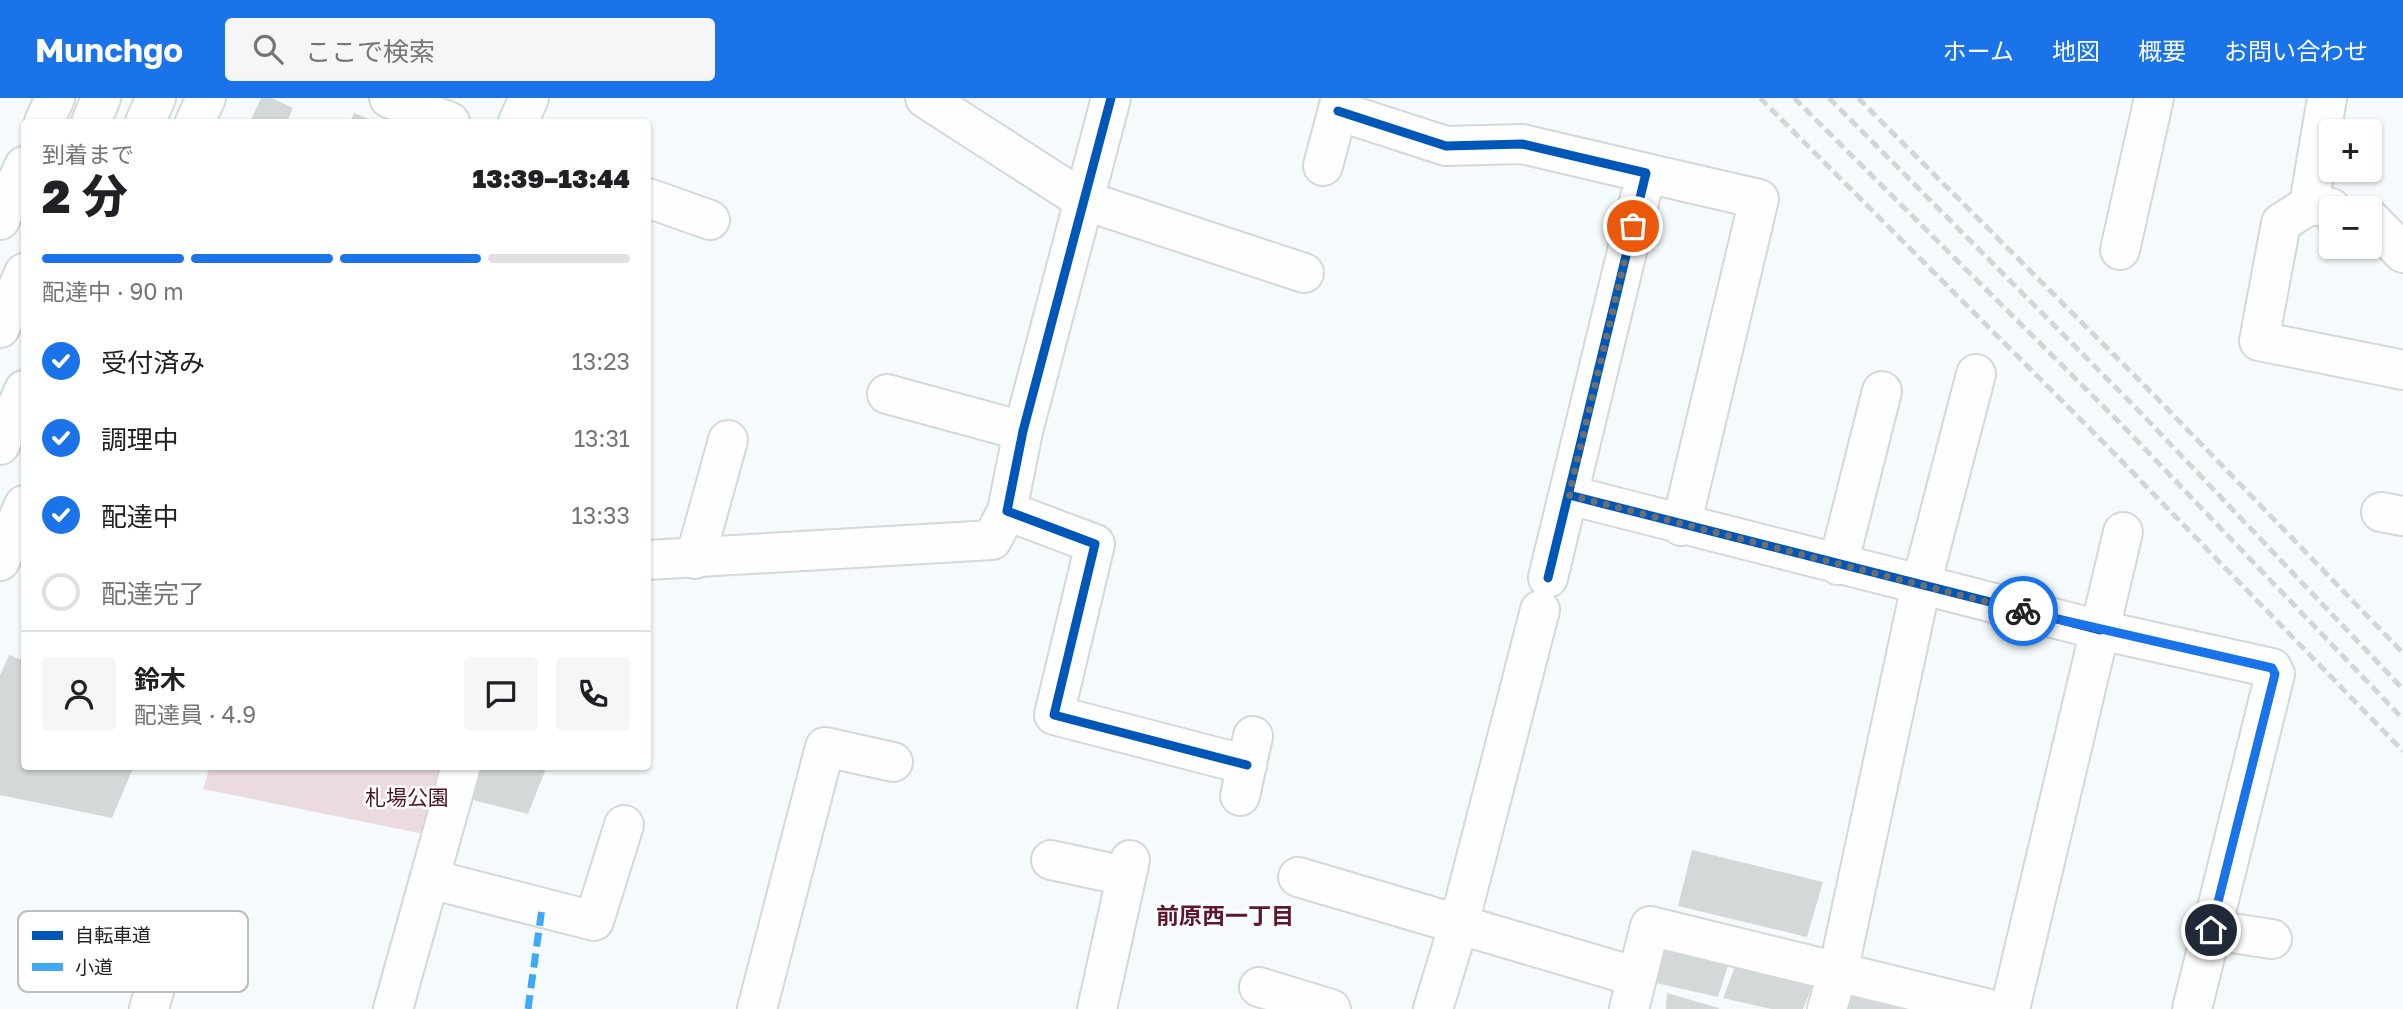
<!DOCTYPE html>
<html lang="ja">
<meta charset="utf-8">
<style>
body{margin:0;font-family:"Golos Text","Noto Sans JP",sans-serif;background:#f6f6f6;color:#202124;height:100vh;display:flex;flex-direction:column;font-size:26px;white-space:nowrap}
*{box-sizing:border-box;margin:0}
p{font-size:23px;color:#757577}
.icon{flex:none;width:38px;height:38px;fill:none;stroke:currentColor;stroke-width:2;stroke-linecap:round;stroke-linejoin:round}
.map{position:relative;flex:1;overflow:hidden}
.sheet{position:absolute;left:21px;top:21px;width:630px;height:651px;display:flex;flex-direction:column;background:#fff;border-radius:7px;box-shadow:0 2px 5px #0004}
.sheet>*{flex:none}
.fabs{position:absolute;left:2319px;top:21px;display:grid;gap:14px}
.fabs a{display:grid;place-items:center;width:63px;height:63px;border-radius:7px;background:#fff;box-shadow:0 2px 5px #0004;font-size:35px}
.pin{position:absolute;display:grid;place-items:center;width:60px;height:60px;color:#fff;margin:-30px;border:4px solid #fff;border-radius:50%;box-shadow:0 2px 7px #0007}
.courier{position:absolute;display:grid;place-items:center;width:70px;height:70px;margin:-35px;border:5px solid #1a73e8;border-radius:50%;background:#fff;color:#222;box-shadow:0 2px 9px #0007}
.overview em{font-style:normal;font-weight:800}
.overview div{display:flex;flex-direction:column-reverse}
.overview{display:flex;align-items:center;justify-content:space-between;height:119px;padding:0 21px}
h1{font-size:46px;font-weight:800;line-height:52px}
.bar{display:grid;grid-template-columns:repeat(4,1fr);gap:10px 7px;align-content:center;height:84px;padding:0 21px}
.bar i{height:9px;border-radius:5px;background:#e0e0e0}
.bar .selected{background:#1a73e8}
.bar p{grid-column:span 4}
.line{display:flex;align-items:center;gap:18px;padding:0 21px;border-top:2px solid #e0e0e0}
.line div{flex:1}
.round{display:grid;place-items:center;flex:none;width:74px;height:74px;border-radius:7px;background:#f6f6f6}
ol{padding:0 21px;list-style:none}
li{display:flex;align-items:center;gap:21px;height:77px}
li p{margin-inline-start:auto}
li .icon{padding:7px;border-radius:50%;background:#1a73e8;color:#fff;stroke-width:4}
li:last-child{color:#757577}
li i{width:38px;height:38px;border:4px solid #e0e0e0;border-radius:50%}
header{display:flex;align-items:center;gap:42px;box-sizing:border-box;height:98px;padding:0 35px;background:#1a73e8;color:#fff}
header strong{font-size:33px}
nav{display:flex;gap:38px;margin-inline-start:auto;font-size:24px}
.search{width:490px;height:63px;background:#f6f6f6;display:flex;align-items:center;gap:18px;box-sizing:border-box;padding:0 24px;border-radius:7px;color:#757577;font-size:26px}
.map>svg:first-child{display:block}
.green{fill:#ebdade}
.building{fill:#d3d8d9}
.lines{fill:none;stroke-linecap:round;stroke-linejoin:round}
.minor-casing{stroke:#d3d8d8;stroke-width:42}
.major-casing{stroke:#d3d8d8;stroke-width:42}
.minor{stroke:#fefeff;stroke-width:38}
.major{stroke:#fefeff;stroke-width:38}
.rail{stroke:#d4d6d6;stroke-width:5;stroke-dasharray:10 5;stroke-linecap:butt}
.quiet{stroke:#3fa9f5;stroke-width:7;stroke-dasharray:14 7;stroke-linecap:butt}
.cycleway-casing{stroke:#fff;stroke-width:13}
.cycleway{stroke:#0057b8;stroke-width:9}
.done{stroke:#6b6f70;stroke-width:7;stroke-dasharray:0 12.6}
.route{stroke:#1a73e8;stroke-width:9}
.labels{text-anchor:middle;stroke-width:5;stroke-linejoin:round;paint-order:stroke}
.park-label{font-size:21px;fill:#4e1324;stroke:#fff}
.neighbourhood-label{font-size:23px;font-weight:bold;fill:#5d182d;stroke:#fff}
.key{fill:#fff;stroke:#bcbdbd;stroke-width:2}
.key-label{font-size:19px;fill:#202424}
</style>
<header>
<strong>Munchgo</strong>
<div class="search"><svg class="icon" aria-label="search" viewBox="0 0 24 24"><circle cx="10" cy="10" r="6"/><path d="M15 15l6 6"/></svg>ここで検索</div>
<nav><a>ホーム</a><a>地図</a><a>概要</a><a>お問い合わせ</a></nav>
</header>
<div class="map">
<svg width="2403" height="911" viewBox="0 0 2403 911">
<rect width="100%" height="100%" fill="#f5fbfc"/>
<path class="green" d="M210,669H446L434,738L203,691Z"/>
<g class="building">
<path d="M261,0H272L293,10L287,24H250Z"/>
<path d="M354,15L377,24H350Z"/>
<path d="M9,557L24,563V668H134L112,720L0,697V577Z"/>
<path d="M472,668H547L528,716L465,700Z"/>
<path d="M1692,752L1823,784L1807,839L1678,808Z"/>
<path d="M1659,843L1730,861L1718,899L1647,883Z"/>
<path d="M1738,861L1816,879L1803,911H1771L1723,900Z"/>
<path d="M1847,887L1910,911H1840Z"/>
<path d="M1667,895L1719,910V911H1666Z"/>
</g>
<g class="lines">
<defs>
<g id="minor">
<path d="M389,0L450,24"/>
<path d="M925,0L1083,102L1304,175"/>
<path d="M1338,13L1446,48L1522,46L1646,75L1548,480"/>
<path d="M518,24L529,0"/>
<path d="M1323,68L1341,0"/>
<path d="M1646,75L1759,101L1681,428"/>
<path d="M648,100L710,122"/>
<path d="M2309,107L2327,0"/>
<path d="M2331,110L2309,107L2281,125L2259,243L2403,272"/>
<path d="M2370,121L2403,155"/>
<path d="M2120,152L2154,0"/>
<path d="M887,296L1023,333"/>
<path d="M1569,397L2100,532L2272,570L2275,576L2192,911"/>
<path d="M1007,413L1095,446L1054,617L1247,667"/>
<path d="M2381,414L2403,418"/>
<path d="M695,461L728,342"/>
<path d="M648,462L992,442L1007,413L1023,333L1111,0"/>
<path d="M1838,467L1882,293"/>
<path d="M1240,698L1253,638"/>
<path d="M1051,762L1125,778"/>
<path d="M1298,779L1637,879"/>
<path d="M430,781L594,823L624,727"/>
<path d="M2211,832L2272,841"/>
<path d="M1259,889L1331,911"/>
<path d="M149,911L157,882"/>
<path d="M393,911L461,668"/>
<path d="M757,911L825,649L893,664"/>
<path d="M1097,911L1130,762"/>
<path d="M1433,911L1459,826L1540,512"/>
<path d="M1629,911L1650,828L1989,911"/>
<path d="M1827,911L1838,874L1921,487L1976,276"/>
<path d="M2010,911L2123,434"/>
</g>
<g id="major">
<path d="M44,24L55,0"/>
<path d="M91,24L101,0"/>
<path d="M145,24L156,0"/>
<path d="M195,24L206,0"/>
<path d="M0,122L24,68"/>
<path d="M0,230L24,175"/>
<path d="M0,347L24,292"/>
<path d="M0,463L24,407"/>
</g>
</defs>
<use href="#minor" class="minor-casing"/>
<use href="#major" class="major-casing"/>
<use href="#minor" class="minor"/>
<use href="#major" class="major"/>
<g class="rail">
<path d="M1760,0L2105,346L2403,653"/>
<path d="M1794,0L2122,327L2403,621"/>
<path d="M1829,0L2138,312L2403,591"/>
<path d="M1858,0L2151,294L2403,555"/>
</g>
<path class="quiet" d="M528,911L542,810"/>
<defs>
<g id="cycleway">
<path d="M1111,0L1023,333L1007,413L1095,446L1054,617L1247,667"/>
<path d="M1338,13L1446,48L1522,46L1646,75L1548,480"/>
<path d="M1569,397L2100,532"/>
</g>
</defs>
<use href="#cycleway" class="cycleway-casing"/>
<use href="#cycleway" class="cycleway"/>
</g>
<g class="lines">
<path class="done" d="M1633,128L1569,397L2023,513"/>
<path class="route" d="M2023,513L2272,570L2275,576L2211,832"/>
</g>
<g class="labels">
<g class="park-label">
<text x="407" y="707">札場公園</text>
</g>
<g class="neighbourhood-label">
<text x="1225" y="826">前原西一丁目</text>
</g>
</g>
<rect x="18" y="813" width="230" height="81" rx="10" class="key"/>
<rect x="32" y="833" width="31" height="9" fill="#0057b8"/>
<rect x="32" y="865" width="31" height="8" fill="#3fa9f5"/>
<g class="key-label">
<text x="75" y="844">自転車道</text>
<text x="75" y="876">小道</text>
</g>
</svg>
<div class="fabs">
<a>+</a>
<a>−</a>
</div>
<div class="pin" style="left:1633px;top:128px;background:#ea580c"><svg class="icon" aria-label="bag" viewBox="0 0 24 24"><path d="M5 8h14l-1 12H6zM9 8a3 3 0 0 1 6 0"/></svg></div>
<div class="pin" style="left:2211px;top:832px;background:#1f2937"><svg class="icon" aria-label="home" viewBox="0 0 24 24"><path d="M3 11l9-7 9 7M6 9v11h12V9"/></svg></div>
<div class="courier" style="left:2023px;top:513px"><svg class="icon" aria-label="bike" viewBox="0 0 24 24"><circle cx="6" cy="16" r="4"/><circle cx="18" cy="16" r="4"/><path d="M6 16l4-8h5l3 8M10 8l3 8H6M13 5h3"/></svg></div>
<section class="sheet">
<div class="overview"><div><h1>2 分</h1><p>到着まで</p></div><em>13:39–13:44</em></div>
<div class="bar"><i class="selected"></i><i class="selected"></i><i class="selected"></i><i></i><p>配達中 · 90 m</p></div>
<ol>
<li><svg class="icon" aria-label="check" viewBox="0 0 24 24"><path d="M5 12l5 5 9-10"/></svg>受付済み<p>13:23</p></li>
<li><svg class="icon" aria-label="check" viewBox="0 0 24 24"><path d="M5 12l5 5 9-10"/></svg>調理中<p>13:31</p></li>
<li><svg class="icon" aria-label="check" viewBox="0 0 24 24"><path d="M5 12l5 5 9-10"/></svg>配達中<p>13:33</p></li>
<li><i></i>配達完了</li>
</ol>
<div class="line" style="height:126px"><a class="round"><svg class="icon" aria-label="person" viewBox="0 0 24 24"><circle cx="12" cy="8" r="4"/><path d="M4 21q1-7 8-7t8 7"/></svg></a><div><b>鈴木</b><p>配達員 · 4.9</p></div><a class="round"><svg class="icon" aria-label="chat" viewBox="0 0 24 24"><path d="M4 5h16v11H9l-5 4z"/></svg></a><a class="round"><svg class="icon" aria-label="phone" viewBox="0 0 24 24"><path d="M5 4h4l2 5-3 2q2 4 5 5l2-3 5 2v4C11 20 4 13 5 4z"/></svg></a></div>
</section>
</div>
